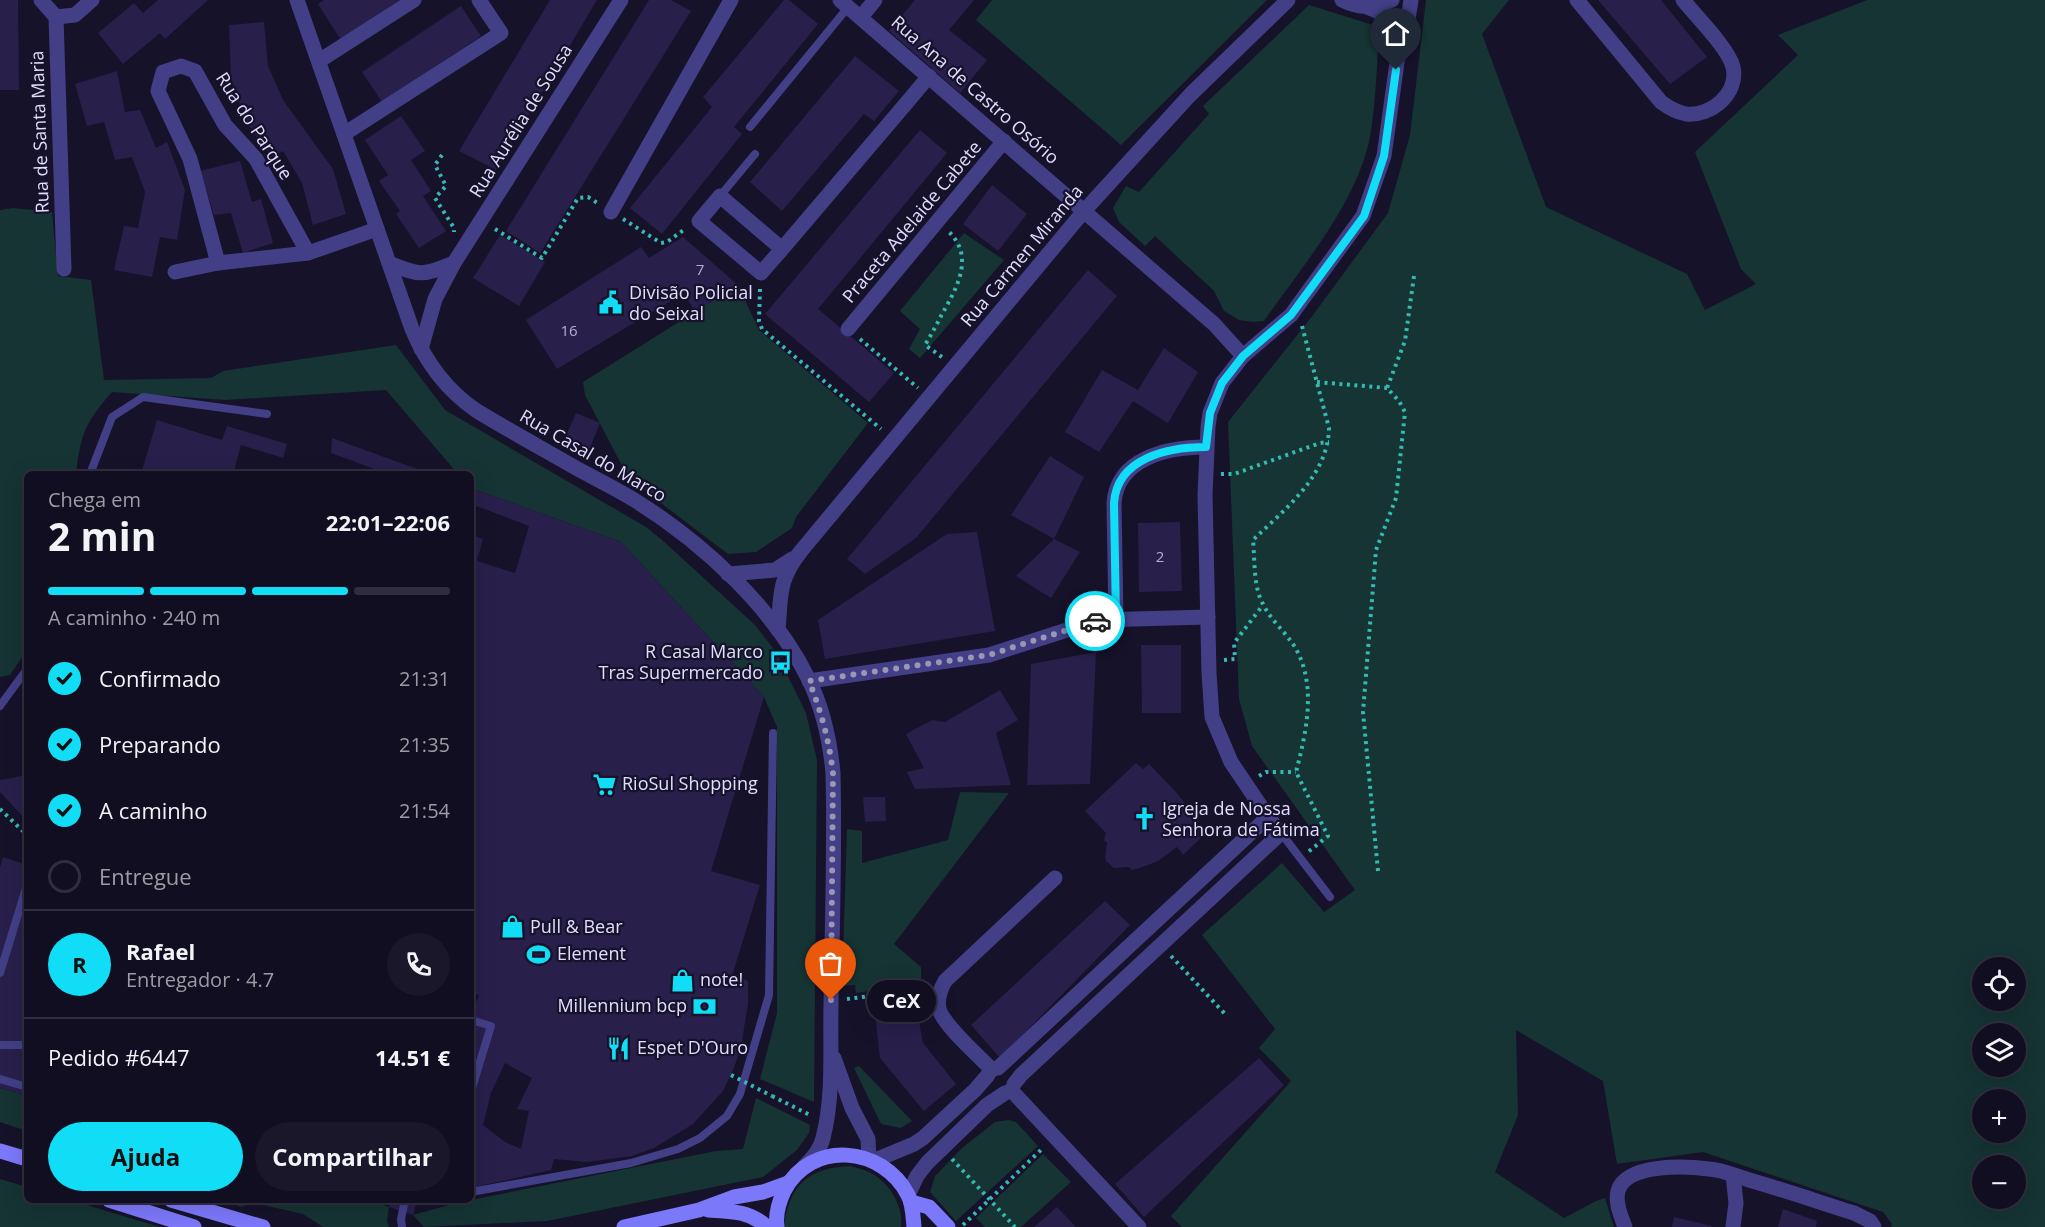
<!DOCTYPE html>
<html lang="pt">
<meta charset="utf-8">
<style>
body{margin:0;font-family:"Open Sans",sans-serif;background:#191729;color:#f1f3f6;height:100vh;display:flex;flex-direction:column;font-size:22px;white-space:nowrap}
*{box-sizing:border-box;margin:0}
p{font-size:20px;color:#9c9ca5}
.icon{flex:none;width:33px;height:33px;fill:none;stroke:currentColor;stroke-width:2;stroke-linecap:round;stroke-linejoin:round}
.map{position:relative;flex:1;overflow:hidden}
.drawer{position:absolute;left:24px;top:471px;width:450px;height:732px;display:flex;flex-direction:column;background:#100e20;border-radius:9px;box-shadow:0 6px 24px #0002,0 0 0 2px #302e3e}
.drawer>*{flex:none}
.tools{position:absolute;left:1972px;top:957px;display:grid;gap:12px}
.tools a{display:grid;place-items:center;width:54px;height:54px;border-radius:50%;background:#100e20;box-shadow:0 6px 24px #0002,0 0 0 2px #302e3e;font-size:30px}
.pin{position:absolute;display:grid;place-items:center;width:51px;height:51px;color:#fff;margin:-62px -26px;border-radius:50% 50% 50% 0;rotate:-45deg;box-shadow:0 0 6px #0007}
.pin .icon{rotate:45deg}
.courier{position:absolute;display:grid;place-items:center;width:60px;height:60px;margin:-30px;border:4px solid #11ddf6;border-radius:50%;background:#fff;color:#222;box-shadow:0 2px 8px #0007}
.bubble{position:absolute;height:42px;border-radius:21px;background:#100e20;box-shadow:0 6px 24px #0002,0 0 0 2px #302e3e;font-size:20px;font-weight:700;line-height:42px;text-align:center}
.summary em{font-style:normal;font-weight:700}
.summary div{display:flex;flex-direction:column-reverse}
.summary{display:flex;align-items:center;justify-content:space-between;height:102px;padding:0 24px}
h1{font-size:39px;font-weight:700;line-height:45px}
.bar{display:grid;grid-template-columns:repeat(4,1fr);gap:9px 6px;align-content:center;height:72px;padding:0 24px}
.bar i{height:8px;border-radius:4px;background:#302e3e}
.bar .current{background:#11ddf6}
.bar p{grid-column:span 4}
.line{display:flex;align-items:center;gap:15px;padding:0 24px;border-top:2px solid #302e3e}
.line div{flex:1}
.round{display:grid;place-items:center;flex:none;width:63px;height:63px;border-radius:32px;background:#191729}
ol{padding:0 24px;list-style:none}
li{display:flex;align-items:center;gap:18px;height:66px}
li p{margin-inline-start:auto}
li .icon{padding:6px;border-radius:50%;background:#11ddf6;color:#111;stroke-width:4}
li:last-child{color:#9c9ca5}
li i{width:33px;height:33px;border:3px solid #302e3e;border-radius:50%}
.primary-button{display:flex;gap:12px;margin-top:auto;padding:12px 24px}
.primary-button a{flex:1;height:69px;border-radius:36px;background:#11ddf6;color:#111;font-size:24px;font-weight:700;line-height:69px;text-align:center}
.primary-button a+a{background:#191729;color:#f1f3f6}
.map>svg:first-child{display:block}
.green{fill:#153433;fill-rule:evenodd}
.building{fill:#281f4b;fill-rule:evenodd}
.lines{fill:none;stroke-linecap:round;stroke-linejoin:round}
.path{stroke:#36b9b2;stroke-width:4;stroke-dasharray:3 4.5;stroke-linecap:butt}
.service{stroke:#423f87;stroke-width:8}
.minor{stroke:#423f87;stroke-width:15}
.secondary{stroke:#7c78fa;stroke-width:15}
.path-bridge{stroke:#36b9b2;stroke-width:4;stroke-dasharray:3 4.5;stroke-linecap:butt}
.done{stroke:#9a96b4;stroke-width:6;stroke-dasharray:0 10.8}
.route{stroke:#11ddf6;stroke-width:8}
.labels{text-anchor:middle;stroke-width:4.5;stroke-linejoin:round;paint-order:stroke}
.number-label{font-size:15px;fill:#b3aed1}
.street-label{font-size:18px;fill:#e1ddfe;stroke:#16122a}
.poi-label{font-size:18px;fill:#e1ddfe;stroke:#16122a;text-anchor:start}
</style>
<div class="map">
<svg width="2045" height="1227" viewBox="0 0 2045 1227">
<rect width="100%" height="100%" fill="#16122a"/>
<g class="green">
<path d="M992,0H1267L1121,145L976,20Z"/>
<path d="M1426,0H1509L1482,34L1546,207L1687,274L1705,310L1756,284L1741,269L1695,152L1798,55L1778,35L1867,0H2045V1227H1891L1892,1224L1883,1212L1703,1152L1617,1164L1603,1081L1516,1030L1518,1115L1495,1172L1564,1218L1596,1201L1605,1198L1614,1227H1182L1171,1216L1291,1081L1259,1048L1275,1029L1202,935L1282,863L1324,912L1355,890L1252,746L1239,699L1228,422L1313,315L1388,213L1410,135ZM1983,968H2016V1000H1983ZM1983,1034H2016V1066H1983ZM1983,1100H2016V1132H1983ZM1983,1166H2016V1198H1983Z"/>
<path d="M1309,5L1373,25L1379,31C1377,64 1376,98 1371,131C1360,200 1303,265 1264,321L1253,322L1239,320L1224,311L1214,291L1155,236L1145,246L1119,222L1113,208L1126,186L1139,192L1209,114L1203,106Z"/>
<path d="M13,208L52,212L58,276L91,280L104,380L211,378L223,371L396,345L445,410L646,527L661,539L755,625L776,652L806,713L817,760L814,1102L760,1079L777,1013V727L764,697L621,542L471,488V474H458L386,390L225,400L112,392C85,423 81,433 76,474H27V650L10,675L0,677V210Z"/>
<path d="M964,233L1004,260L920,358L909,349L920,329L900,311Z"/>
<path d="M738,285L759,330L868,423L796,517L792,528L756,552L728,554L629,479L585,395L583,382Z"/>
<path d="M960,792L1009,793L894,944L921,967V983L856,993L855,985L842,986L847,829L862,831V863L948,840Z"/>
<path d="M859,1066L912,1121L901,1128L881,1124L854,1068Z"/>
<path d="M0,1088L27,1096V1131L0,1122Z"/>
<path d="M756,1098L810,1125L809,1133L797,1150L763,1177L547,1221L424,1227L413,1215L456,1203L716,1151L743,1149Z"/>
<path d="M1008,1120L1016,1122L1038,1146L956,1221L930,1192L935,1176L962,1148L995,1122Z"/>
<path d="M1043,1154L1071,1182L1021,1227H985L976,1218Z"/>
<path d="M850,1166C856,1168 863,1169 869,1172C888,1181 904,1205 901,1227H784C789,1185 808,1168 850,1166Z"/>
<path d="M0,1179L27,1187V1200H70L160,1227H0Z"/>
<path d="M225,1200H366L389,1207L387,1221L389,1227H323L303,1214L254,1203L241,1207Z"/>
</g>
<g class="building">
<path d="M0,0H18L19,90H0Z"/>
<path d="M158,0H208L165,39L160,33L123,64L98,33L134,3L143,13Z"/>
<path d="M324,0H399L341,40L318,4Z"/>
<path d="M550,0H597L496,170L459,151Z"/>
<path d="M649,0H671L691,11L540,253L506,231Z"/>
<path d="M784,0H789L818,24L734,127L742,134L662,234L630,208L712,107L703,97Z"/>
<path d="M915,0H974L949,30L987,60L960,93L889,31Z"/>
<path d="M1598,0H1661L1707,57L1670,84Z"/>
<path d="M461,6L481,36L382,102L362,72Z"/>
<path d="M264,22L268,66L283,100L333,169L346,214L313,225L302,183L283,151L271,158L245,120L231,78L229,25Z"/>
<path d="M855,56L899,91L874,121L864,114L782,211L750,182Z"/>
<path d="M117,71L125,112L140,110L156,148L167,142L185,190L177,240L160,237L152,277L114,270L124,226L138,228L145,192L132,157L115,160L104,122L87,126L75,84Z"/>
<path d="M401,116L425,151L411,160L431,191L423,196L446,231L419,248L396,214L400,211L379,181L388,175L365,140Z"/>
<path d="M920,130L947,153L818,309L894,373L869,402L765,314Z"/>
<path d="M240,161L252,202L261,199L273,243L243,253L231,213L214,215L200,171Z"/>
<path d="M992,185L1027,214L998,251L963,224Z"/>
<path d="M500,235L545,262L519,306L473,278Z"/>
<path d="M683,237L738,285L695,312L684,293L557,369L526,320L641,247L649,258Z"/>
<path d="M1088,270L1117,296L916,538L865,574L847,559Z"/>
<path d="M1164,348L1198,372L1168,423L1133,401L1099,452L1065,432L1102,370L1138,390Z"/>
<path d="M576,413L600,423L587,455L562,445Z"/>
<path d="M157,420L222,440L227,426L287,444L283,458L241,445L233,474H141Z"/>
<path d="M332,438L431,474H388L331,453Z"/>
<path d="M1050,456L1084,477L1054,539L1011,515Z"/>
<path d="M471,488L621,542L764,697L711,871L760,885L732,976L748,981V1003L741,1048L733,1070L723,1091L693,1124L654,1148L632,1156L587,1162L554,1159L551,1170L471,1188V999L477,1001L479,995L471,993V535L483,539L477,561L515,573L529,526L471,504ZM505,1063L532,1078L517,1109L529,1111L521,1149L505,1142L483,1125L491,1093Z"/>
<path d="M1180,522L1182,591L1139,592L1138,523Z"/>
<path d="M977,532L995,631L825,659L818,620L947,534Z"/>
<path d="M1054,539L1080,552L1051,598L1016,576Z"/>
<path d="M1141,645H1181V713H1142Z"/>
<path d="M1096,652L1090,784L1027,785L1031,664Z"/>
<path d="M1000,690L1018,720L996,733L1011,785L915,789L907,772L924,768L906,734L932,720L945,722Z"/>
<path d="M1136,763L1143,769L1149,764L1176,792L1194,815L1199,822L1195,826L1204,835L1183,855L1177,847L1158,861L1140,868L1132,870L1129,867L1114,868L1106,861L1105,857L1107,843L1104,840L1106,833L1085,811Z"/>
<path d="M27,775V821L0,792V780Z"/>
<path d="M863,797H885L886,821L865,822Z"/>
<path d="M3,857L27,865V1096L0,1088V868Z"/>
<path d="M1105,901L1130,925L1000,1058L971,1025Z"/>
<path d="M915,1000L923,1043L956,1084L924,1111L880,1058L874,1005Z"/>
<path d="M1259,1058L1284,1085L1144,1217L1115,1184Z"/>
<path d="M391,1200H417L413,1215L389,1207Z"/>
<path d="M1057,1207L1076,1227H1034Z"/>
<path d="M1783,1209L1817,1221L1816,1227H1778Z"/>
<path d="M1674,1217L1712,1226L1711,1227H1672Z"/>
</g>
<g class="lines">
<g class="path">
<path d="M442,155L435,165L446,186L435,198L454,228V232"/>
<path d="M623,219L661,243L667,242L685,229"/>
<path d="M495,229L542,258L578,198L588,197L599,204"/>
<path d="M760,289L759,321L762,329L881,429"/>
<path d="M1302,326L1329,428C1328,476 1285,509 1253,540C1255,560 1253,586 1263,604C1271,621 1287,633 1296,649C1317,687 1306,733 1296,772L1328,836L1308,852"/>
<path d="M860,339L918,388"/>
<path d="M942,357L925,345C931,335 936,326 941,316C956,289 976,257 948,231"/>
<path d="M1317,382L1387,388"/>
<path d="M1221,474H1234L1320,443L1329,442"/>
<path d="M1224,660L1235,659L1234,643L1263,605"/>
<path d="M1259,776L1266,772H1296"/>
<path d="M0,809L27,835"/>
<path d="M1378,871L1363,712L1376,550L1396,498L1405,412L1399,401L1387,388L1405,341L1414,276"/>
<path d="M1171,956L1225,1014"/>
<path d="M847,999L917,990L925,993"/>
<path d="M772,1096L812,1116"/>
<path d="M952,1159L1015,1227"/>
<path d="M963,1225L1044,1147"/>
</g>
<g class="service">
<path d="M750,127L849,6"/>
<path d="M720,196L755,154"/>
<path d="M90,474L112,417L143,397L267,414"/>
<path d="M0,706L27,669"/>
<path d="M1281,833L1330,897"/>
<path d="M0,973L27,885"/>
<path d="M471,1020L491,1026L471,1091"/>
<path d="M0,1045H27"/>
<path d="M0,1079L27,1087"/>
<path d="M471,1192L631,1163L678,1149L700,1138L727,1116L740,1094L769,995L773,733"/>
<path d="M402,1227L401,1219L405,1200"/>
</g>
<g class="minor">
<path d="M41,0L56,17L64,269"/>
<path d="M297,0L412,329C426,363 446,390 477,411C510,431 543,449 576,468C596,479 617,489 636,501C703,543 774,608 809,680C823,709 830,741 833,773C835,850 832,928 831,1006C830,1050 834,1095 823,1138C820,1151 811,1159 803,1168"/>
<path d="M840,0L1214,324L1243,356"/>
<path d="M1342,0C1358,8 1376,9 1392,0"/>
<path d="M1577,0L1661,102C1669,108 1676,112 1686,114C1711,117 1739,93 1733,67C1729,49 1696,16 1683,0"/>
<path d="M56,17L75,15L92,0"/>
<path d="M861,17L875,0"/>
<path d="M1400,45L1406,32L1411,0"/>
<path d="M319,61L414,0"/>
<path d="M344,134L501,33L479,0"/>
<path d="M611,212L731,0"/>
<path d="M782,249L720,196L699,221L761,273L782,249L909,100L929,76"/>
<path d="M218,263L190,159L158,91L163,72L181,66L195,71L225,125L256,159L308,253"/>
<path d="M389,263C419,276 423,276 454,263"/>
<path d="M175,272L218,263L308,253L377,229"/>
<path d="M848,329L1004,141"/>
<path d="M421,349L435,299L454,263L621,0"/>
<path d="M728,574L775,570L792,559"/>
<path d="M1116,619L1114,503C1117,458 1168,447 1206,447"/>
<path d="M778,630C781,595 778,580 801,551L1084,211L1190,95L1288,0"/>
<path d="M809,681L989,655L1098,620L1208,617"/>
<path d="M834,1058L852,1108L868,1139L869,1159"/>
<path d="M998,1068L1268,817"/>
<path d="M992,1070C979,1056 944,1026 939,1009C937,999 940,990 945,981L1055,878"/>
<path d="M1014,1084L1021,1075L1281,833L1268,817L1231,762L1212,717L1209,673L1205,495L1208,427L1210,413L1222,383L1243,356L1291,315L1363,216L1384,156L1399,48C1396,23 1391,16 1367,7"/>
<path d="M1011,1090L1139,1227"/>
<path d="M873,1161L914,1144L923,1138L975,1090L988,1075"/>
<path d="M908,1195L917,1176L927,1163L987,1105L1005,1093"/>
<path d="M1625,1227C1621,1216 1615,1203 1618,1191C1626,1163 1686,1166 1709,1169C1723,1170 1736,1176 1749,1180C1784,1190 1819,1202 1854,1213L1870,1221L1874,1227"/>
<path d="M1733,1227L1736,1203L1733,1175"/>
</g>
<g class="secondary">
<path d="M0,1151L27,1159"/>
<path d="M109,1200L194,1227"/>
<path d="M171,1200L263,1227"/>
<path d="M911,1202L929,1207L948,1227"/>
<path d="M708,1210C731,1211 750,1211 767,1227"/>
<path d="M624,1227L699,1210L734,1197L763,1192L788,1183"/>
<path d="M777,1227C775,1214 779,1202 784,1191C811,1139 883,1146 908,1195C913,1204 913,1217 914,1227"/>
</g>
<path class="path-bridge" d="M731,1075L772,1096"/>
</g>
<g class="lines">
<path class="done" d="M831,1000L833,773C829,740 821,711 809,681L989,655L1095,621"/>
<path class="route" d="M1095,621L1116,619L1114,503C1117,458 1168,447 1206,447L1210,413L1222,383L1243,356L1291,315L1364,216L1384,156L1396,70"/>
</g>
<defs>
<symbol id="civic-bare" viewBox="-9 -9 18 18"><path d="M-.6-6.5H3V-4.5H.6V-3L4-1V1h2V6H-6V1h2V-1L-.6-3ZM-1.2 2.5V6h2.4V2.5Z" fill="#11ddf6" stroke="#16122a" stroke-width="2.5" paint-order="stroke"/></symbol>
<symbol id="bus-bare" viewBox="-9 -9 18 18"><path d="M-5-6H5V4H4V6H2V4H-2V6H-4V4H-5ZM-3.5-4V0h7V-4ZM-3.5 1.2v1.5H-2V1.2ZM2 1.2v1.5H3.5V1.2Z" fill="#11ddf6" stroke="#16122a" stroke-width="2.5" paint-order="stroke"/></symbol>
<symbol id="supermarket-bare" viewBox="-9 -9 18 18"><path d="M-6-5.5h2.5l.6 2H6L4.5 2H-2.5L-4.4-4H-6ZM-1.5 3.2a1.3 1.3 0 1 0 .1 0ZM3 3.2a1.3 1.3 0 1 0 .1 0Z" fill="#11ddf6" stroke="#16122a" stroke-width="2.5" paint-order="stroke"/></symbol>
<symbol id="church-bare" viewBox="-9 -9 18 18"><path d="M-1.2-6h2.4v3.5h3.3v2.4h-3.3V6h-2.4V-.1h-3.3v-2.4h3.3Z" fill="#11ddf6" stroke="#16122a" stroke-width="2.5" paint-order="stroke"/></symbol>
<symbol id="shop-bare" viewBox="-9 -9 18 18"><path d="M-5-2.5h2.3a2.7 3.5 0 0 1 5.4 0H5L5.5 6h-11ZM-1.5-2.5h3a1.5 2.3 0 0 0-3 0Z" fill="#11ddf6" stroke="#16122a" stroke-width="2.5" paint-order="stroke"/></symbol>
<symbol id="stadium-bare" viewBox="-9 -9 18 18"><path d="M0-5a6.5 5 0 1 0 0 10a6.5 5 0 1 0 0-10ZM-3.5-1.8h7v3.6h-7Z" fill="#11ddf6" stroke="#16122a" stroke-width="2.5" paint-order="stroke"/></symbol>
<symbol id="bank-bare" viewBox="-9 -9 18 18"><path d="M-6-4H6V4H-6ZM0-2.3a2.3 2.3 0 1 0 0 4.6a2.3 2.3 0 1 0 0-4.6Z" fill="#11ddf6" stroke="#16122a" stroke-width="2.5" paint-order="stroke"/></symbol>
<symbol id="restaurant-bare" viewBox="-9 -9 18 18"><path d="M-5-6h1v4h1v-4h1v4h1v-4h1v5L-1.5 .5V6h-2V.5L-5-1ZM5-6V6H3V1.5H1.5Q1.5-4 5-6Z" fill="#11ddf6" stroke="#16122a" stroke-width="2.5" paint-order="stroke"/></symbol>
</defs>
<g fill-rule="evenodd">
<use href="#civic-bare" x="594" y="286" width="33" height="33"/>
<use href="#bus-bare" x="764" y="646" width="33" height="33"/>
<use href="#supermarket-bare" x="588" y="768" width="33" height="33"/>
<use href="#church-bare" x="1128" y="802" width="33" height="33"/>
<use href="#shop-bare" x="496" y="910" width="33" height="33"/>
<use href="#stadium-bare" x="522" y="938" width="33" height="33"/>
<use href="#shop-bare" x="666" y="964" width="33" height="33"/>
<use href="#bank-bare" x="688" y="990" width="33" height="33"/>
<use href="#restaurant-bare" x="602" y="1032" width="33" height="33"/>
</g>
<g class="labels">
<g class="number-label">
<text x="700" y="275">7</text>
<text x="569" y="336">16</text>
<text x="1160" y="562">2</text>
</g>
<g class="street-label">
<text transform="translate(975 90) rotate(41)" y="6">Rua Ana de Castro Osório</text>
<text transform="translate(521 121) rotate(-58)" y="6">Rua Aurélia de Sousa</text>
<text transform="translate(254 126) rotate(57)" y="6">Rua do Parque</text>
<text transform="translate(40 132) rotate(-92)" y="6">Rua de Santa Maria</text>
<text transform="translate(912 222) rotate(-50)" y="6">Praceta Adelaide Cabete</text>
<text transform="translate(1022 256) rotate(-50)" y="6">Rua Carmen Miranda</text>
<text transform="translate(593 456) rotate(30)" y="6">Rua Casal do Marco</text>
</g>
<g class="poi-label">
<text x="629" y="299">Divisão Policial<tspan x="629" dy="21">do Seixal</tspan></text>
<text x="763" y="658" text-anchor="end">R Casal Marco<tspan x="763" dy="21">Tras Supermercado</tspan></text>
<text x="622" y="790">RioSul Shopping</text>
<text x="1162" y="815">Igreja de Nossa<tspan x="1162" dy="21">Senhora de Fátima</tspan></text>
<text x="530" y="933">Pull &amp; Bear</text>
<text x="557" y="960">Element</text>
<text x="700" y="986">note!</text>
<text x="687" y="1012" text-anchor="end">Millennium bcp</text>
<text x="637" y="1054">Espet D'Ouro</text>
</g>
</g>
</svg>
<div class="tools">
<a><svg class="icon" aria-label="locate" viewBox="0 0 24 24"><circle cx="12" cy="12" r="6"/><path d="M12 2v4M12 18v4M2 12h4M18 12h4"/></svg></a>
<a><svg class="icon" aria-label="layers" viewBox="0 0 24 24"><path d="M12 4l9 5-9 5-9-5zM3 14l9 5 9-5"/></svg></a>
<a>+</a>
<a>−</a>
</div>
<div class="pin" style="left:831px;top:1000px;background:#ea580c"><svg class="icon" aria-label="bag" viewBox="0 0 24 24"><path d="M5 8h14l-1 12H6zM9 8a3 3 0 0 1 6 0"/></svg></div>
<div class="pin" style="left:1396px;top:70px;background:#1f2937"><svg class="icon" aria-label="home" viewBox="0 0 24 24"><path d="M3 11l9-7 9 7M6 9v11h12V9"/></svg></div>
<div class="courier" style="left:1095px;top:621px"><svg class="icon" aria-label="car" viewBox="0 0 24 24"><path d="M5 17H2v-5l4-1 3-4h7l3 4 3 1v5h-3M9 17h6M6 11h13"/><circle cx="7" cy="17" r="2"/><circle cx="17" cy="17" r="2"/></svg></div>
<div class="bubble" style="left:867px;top:980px;width:69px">CeX</div>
<section class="drawer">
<div class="summary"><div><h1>2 min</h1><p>Chega em</p></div><em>22:01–22:06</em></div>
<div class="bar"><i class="current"></i><i class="current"></i><i class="current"></i><i></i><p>A caminho · 240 m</p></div>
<ol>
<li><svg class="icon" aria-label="check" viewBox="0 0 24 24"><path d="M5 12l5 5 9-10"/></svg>Confirmado<p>21:31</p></li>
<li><svg class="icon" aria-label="check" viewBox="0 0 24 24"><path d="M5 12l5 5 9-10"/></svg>Preparando<p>21:35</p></li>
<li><svg class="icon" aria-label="check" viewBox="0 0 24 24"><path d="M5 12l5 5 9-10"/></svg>A caminho<p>21:54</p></li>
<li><i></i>Entregue</li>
</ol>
<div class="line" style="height:108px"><b class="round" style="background:#11ddf6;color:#111">R</b><div><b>Rafael</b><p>Entregador · 4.7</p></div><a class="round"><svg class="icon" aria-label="phone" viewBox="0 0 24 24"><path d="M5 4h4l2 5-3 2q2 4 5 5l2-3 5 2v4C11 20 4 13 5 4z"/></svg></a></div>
<div class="line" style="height:78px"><div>Pedido #6447</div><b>14.51 €</b></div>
<div class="primary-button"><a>Ajuda</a><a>Compartilhar</a></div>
</section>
</div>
